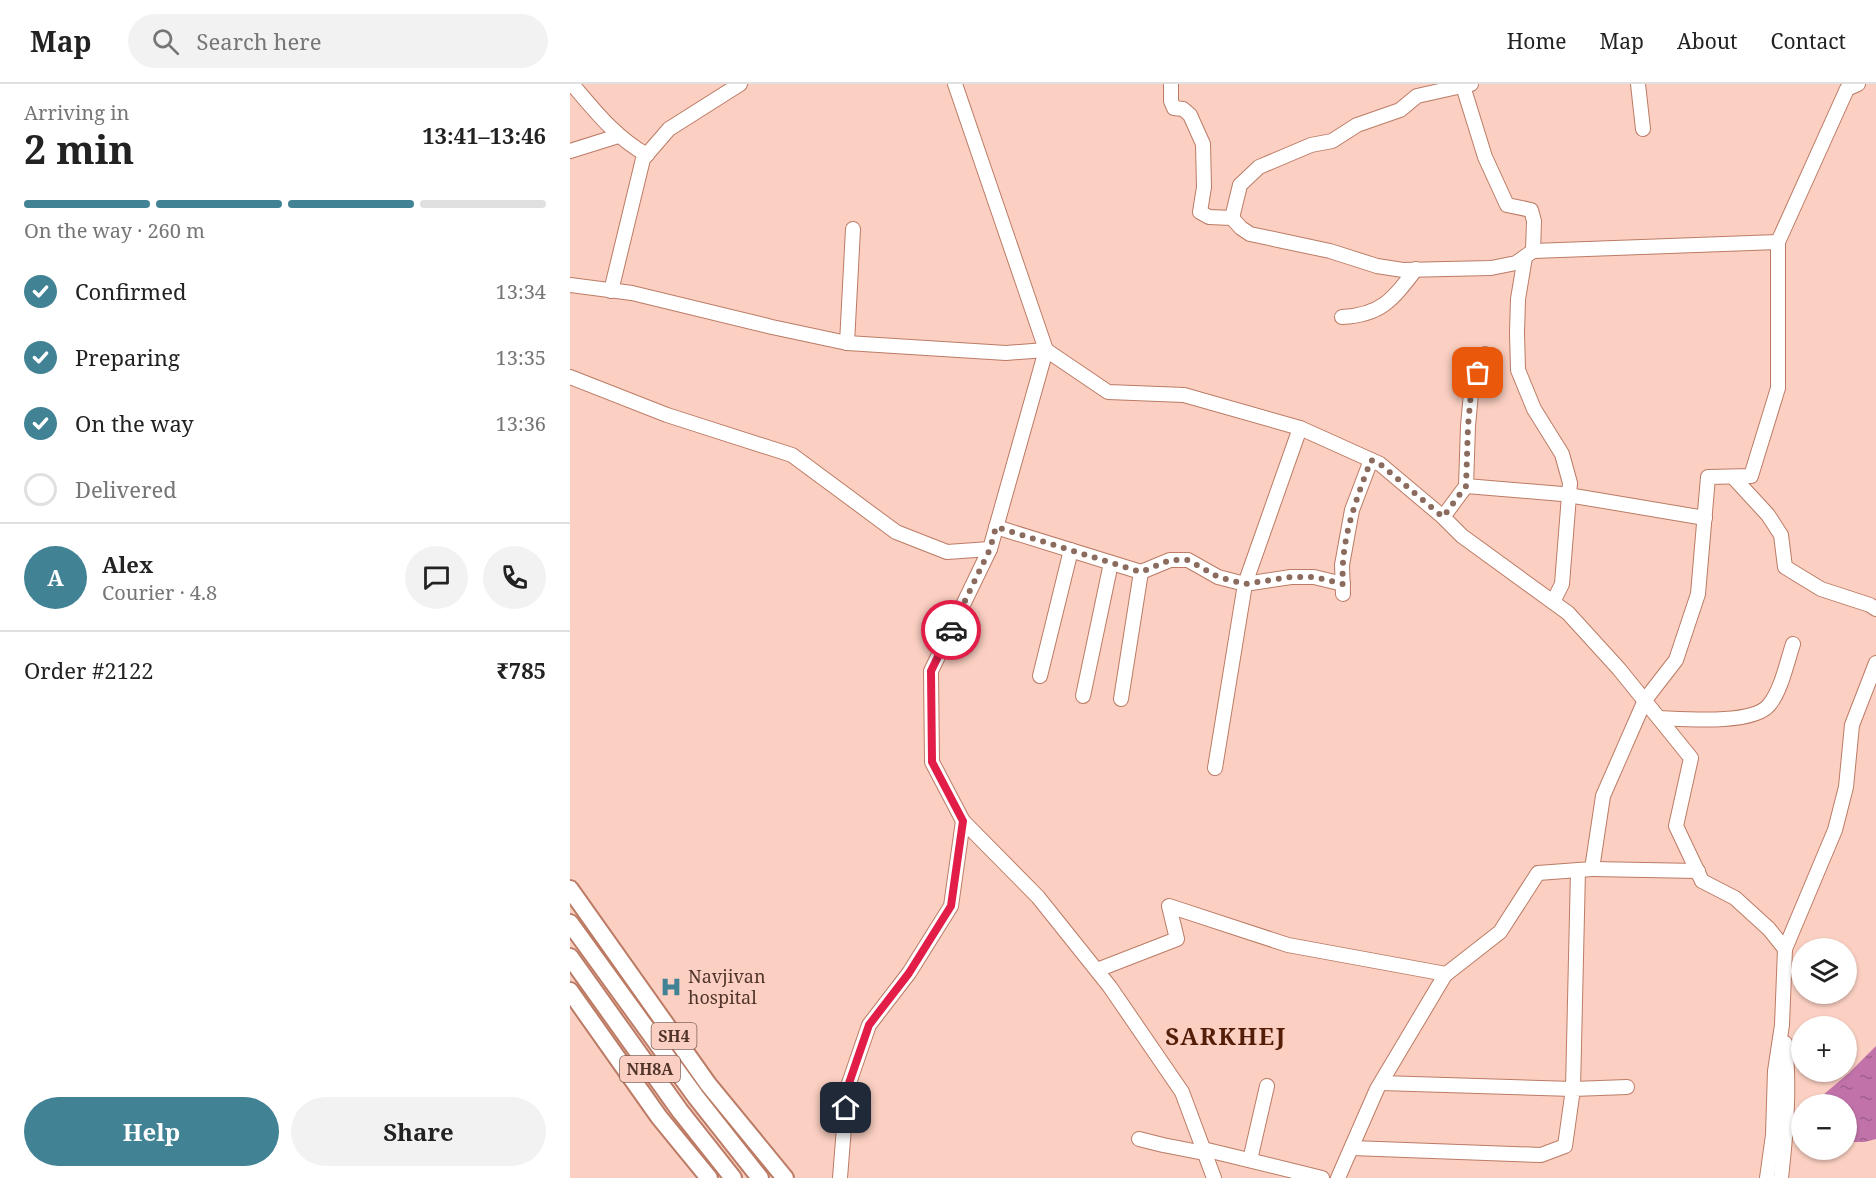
<!DOCTYPE html>
<meta charset="utf-8">
<style>
body{margin:0;font-family:"Noto Serif",serif;background:#f2f2f2;color:#222;height:100vh;display:flex;flex-direction:column;font-size:22px;white-space:nowrap}
*{box-sizing:border-box;margin:0}
p{font-size:20px;color:#767676}
.icon{flex:none;width:33px;height:33px;fill:none;stroke:currentColor;stroke-width:2;stroke-linecap:round;stroke-linejoin:round}
.map{position:relative;flex:1;overflow:hidden}
.panel{display:flex;flex-direction:column;background:#fff;width:570px}
.panel>*{flex:none}
.tools{position:absolute;left:1221px;top:854px;display:grid;gap:12px}
.tools a{display:grid;place-items:center;width:66px;height:66px;border-radius:50%;background:#fff;box-shadow:0 2px 4px #0004;font-size:30px}
.pin{position:absolute;display:grid;place-items:center;width:51px;height:51px;color:#fff;margin:-26px;border-radius:12px;box-shadow:0 3px 9px #0006}
.courier{position:absolute;display:grid;place-items:center;width:60px;height:60px;margin:-30px;border:4px solid #e11d48;border-radius:50%;background:#fff;color:#222;box-shadow:0 2px 8px #0007}
.summary em{font-style:normal;font-weight:700}
.summary div{display:flex;flex-direction:column-reverse}
.summary{display:flex;align-items:center;justify-content:space-between;height:102px;padding:0 24px}
h1{font-size:39px;font-weight:700;line-height:45px}
.bar{display:grid;grid-template-columns:repeat(4,1fr);gap:9px 6px;align-content:center;height:72px;padding:0 24px}
.bar i{height:8px;border-radius:4px;background:#e0e0e0}
.bar .active{background:#418295}
.bar p{grid-column:span 4}
.line{display:flex;align-items:center;gap:15px;padding:0 24px;border-top:2px solid #e0e0e0}
.line div{flex:1}
.round{display:grid;place-items:center;flex:none;width:63px;height:63px;border-radius:32px;background:#f2f2f2}
ol{padding:0 24px;list-style:none}
li{display:flex;align-items:center;gap:18px;height:66px}
li p{margin-inline-start:auto}
li .icon{padding:6px;border-radius:50%;background:#418295;color:#fff;stroke-width:4}
li:last-child{color:#767676}
li i{width:33px;height:33px;border:3px solid #e0e0e0;border-radius:50%}
.cta{display:flex;gap:12px;margin-top:auto;padding:12px 24px}
.cta a{flex:1;height:69px;border-radius:36px;background:#418295;color:#fff;font-size:24px;font-weight:700;line-height:69px;text-align:center}
.cta a+a{background:#f2f2f2;color:#222}
header{display:flex;align-items:center;gap:36px;box-sizing:border-box;height:84px;padding:0 30px;background:#fff;border-bottom:2px solid #e0e0e0}
header strong{font-size:28px}
nav{display:flex;gap:33px;margin-inline-start:auto;font-size:21px}
.search{width:420px;height:54px;background:#f2f2f2;display:flex;align-items:center;gap:15px;box-sizing:border-box;padding:0 21px;border-radius:33px;color:#767676;font-size:22px}
main{display:flex;flex:1;min-height:0}
.map>svg:first-child{display:block}
.water{fill:url(#water-ripples)}
.lines{fill:none;stroke-linecap:round;stroke-linejoin:round}
.minor-casing{stroke:#bc7b65;stroke-width:16}
.major-casing{stroke:#bc7b65;stroke-width:20}
.minor{stroke:#fff;stroke-width:14}
.major{stroke:#fff;stroke-width:16}
.done{stroke:#8c6b5f;stroke-width:6;stroke-dasharray:0 10.8}
.route{stroke:#e11d48;stroke-width:8}
.labels{text-anchor:middle;stroke-width:6;stroke-linejoin:round;paint-order:stroke}
.shield{fill:#fbd0c2;stroke:#836358;stroke-width:1.5}
.shield-label{font-size:16px;font-weight:bold;fill:#50342a}
.poi-label{font-size:18px;fill:#50342a;stroke:#fbd0c2;text-anchor:start}
.district-label{font-size:24px;font-weight:bold;letter-spacing:1.5px;fill:#541d08;stroke:#fbd0c2}
</style>
<header>
<strong>Map</strong>
<div class="search"><svg class="icon" aria-label="search" viewBox="0 0 24 24"><circle cx="10" cy="10" r="6"/><path d="M15 15l6 6"/></svg>Search here</div>
<nav><a>Home</a><a>Map</a><a>About</a><a>Contact</a></nav>
</header>
<main>
<section class="panel">
<div class="summary"><div><h1>2 min</h1><p>Arriving in</p></div><em>13:41–13:46</em></div>
<div class="bar"><i class="active"></i><i class="active"></i><i class="active"></i><i></i><p>On the way · 260 m</p></div>
<ol>
<li><svg class="icon" aria-label="check" viewBox="0 0 24 24"><path d="M5 12l5 5 9-10"/></svg>Confirmed<p>13:34</p></li>
<li><svg class="icon" aria-label="check" viewBox="0 0 24 24"><path d="M5 12l5 5 9-10"/></svg>Preparing<p>13:35</p></li>
<li><svg class="icon" aria-label="check" viewBox="0 0 24 24"><path d="M5 12l5 5 9-10"/></svg>On the way<p>13:36</p></li>
<li><i></i>Delivered</li>
</ol>
<div class="line" style="height:108px"><b class="round" style="background:#418295;color:#fff">A</b><div><b>Alex</b><p>Courier · 4.8</p></div><a class="round"><svg class="icon" aria-label="chat" viewBox="0 0 24 24"><path d="M4 5h16v11H9l-5 4z"/></svg></a><a class="round"><svg class="icon" aria-label="phone" viewBox="0 0 24 24"><path d="M5 4h4l2 5-3 2q2 4 5 5l2-3 5 2v4C11 20 4 13 5 4z"/></svg></a></div>
<div class="line" style="height:78px"><div>Order #2122</div><b>₹785</b></div>
<div class="cta"><a>Help</a><a>Share</a></div>
</section>
<div class="map">
<svg width="1306" height="1094" viewBox="0 0 1306 1094">
<defs>
<pattern id="water-ripples" width="26" height="14" patternUnits="userSpaceOnUse" patternTransform="scale(1.5)"><rect width="26" height="14" fill="#c173a9"/><path d="M2 4q2-2 4 0t4 0M15 11q2-2 4 0t4 0" fill="none" stroke="#9f5f8a"/></pattern>
</defs>
<rect width="100%" height="100%" fill="#fbd0c2"/>
<path class="water" d="M1306,962V1055L1294,1058H1277L1276,1020H1253V1011L1279,989Z"/>
<g class="lines">
<defs>
<g id="minor">
<path d="M2,0C25,27 46,54 77,71"/>
<path d="M385,0L476,266L420,465L361,587L362,678L393,737L468,813L540,903L612,1008L644,1094"/>
<path d="M601,0V17L604,24L613,25L620,31L633,60L634,103L630,128L639,133L662,134L671,144L680,150L760,167L807,182L833,186L921,184L946,179L963,167L1208,158"/>
<path d="M1068,0L1073,45"/>
<path d="M893,2L915,73L937,121L961,126L964,137L963,167"/>
<path d="M0,67L48,52"/>
<path d="M662,134L670,101L689,83L741,61L762,57L787,41L830,26L847,12L901,0"/>
<path d="M955,173L948,215L947,249L948,286L964,325L992,370L1000,399L992,500L983,518"/>
<path d="M0,201L62,209L202,243L277,259L436,269L476,266L538,308L614,311L730,344L810,380L873,433L892,452L998,529L1049,585L1121,674L1106,742L1132,797L1165,814L1199,845L1215,865"/>
<path d="M41,207L73,75L99,45L170,0"/>
<path d="M772,233C812,231 823,215 846,185"/>
<path d="M277,259L283,145"/>
<path d="M0,293L97,331L222,371L326,448L377,468L420,465"/>
<path d="M1163,393L1198,431L1211,451L1215,483L1251,505L1300,521L1306,525"/>
<path d="M896,402L992,410L1135,434"/>
<path d="M873,433L896,402L898,342L902,298L915,270"/>
<path d="M426,443L571,488L551,615"/>
<path d="M571,488L600,476H618L648,493L675,500L721,493H744L773,500"/>
<path d="M773,510L772,481L782,426L801,376"/>
<path d="M470,592L501,466"/>
<path d="M513,612L541,479"/>
<path d="M1090,634C1114,635 1183,641 1199,621C1211,607 1217,578 1223,560"/>
<path d="M645,684L675,500L730,344"/>
<path d="M1022,785L1128,787"/>
<path d="M527,886L607,855L599,822L718,861L876,890"/>
<path d="M811,999L1003,1005L1008,786"/>
<path d="M569,1055L593,1061L634,1069"/>
<path d="M782,1064L971,1071L995,1062L1003,1005L1057,1003"/>
<path d="M633,1065L752,1094"/>
<path d="M680,1076L697,1002"/>
<path d="M270,1094L277,1005L299,941L339,889L381,822L393,737"/>
<path d="M768,1094L807,1005L875,891L930,848L968,789L1022,785L1033,712L1075,616L1106,576L1128,510L1138,393L1181,392L1208,304V158L1277,5L1288,0"/>
<path d="M1197,1094L1203,1051L1205,987L1212,941L1215,865L1265,746L1276,703L1282,641L1306,579"/>
<path d="M1211,1094C1216,1049 1220,1004 1215,959"/>
</g>
<g id="major">
<path d="M0,805L138,1000L215,1094"/>
<path d="M0,839L126,1013L190,1094"/>
<path d="M0,873L110,1027L163,1094"/>
<path d="M0,907L89,1033L139,1094"/>
</g>
</defs>
<use href="#minor" class="minor-casing"/>
<use href="#major" class="major-casing"/>
<use href="#minor" class="minor"/>
<use href="#major" class="major"/>
</g>
<g class="lines">
<path class="done" d="M381,546L420,465L426,443L571,488L600,476H618L648,493L675,500L721,493H744L773,500C770,457 786,416 801,376L810,380L873,433L896,402L898,342L902,298L908,289"/>
<path class="route" d="M276,1024L277,1005L299,941L339,889L381,822L393,737L362,678L361,587L381,546"/>
</g>
<defs>
<symbol id="hospital-bare" viewBox="-9 -9 18 18"><path d="M-5-5h3v3.5h4V-5h3V5h-3V1.5h-4V5h-3Z" fill="#418295" stroke="#fbd0c2" stroke-width="2.5" paint-order="stroke"/></symbol>
</defs>
<g fill-rule="evenodd">
<use href="#hospital-bare" x="86" y="888" width="30" height="30"/>
</g>
<g class="labels">
<g class="shield">
<rect x="81.5" y="939" width="45" height="26" rx="4.5"/>
<rect x="50" y="972" width="60" height="26" rx="4.5"/>
</g>
<g class="shield-label">
<text x="104" y="958">SH4</text>
<text x="80" y="991">NH8A</text>
</g>
<g class="poi-label">
<text x="118" y="899">Navjivan<tspan x="118" dy="21">hospital</tspan></text>
</g>
<g class="district-label">
<text x="656" y="961">SARKHEJ</text>
</g>
</g>
</svg>
<div class="tools">
<a><svg class="icon" aria-label="layers" viewBox="0 0 24 24"><path d="M12 4l9 5-9 5-9-5zM3 14l9 5 9-5"/></svg></a>
<a>+</a>
<a>−</a>
</div>
<div class="pin" style="left:908px;top:289px;background:#ea580c"><svg class="icon" aria-label="bag" viewBox="0 0 24 24"><path d="M5 8h14l-1 12H6zM9 8a3 3 0 0 1 6 0"/></svg></div>
<div class="pin" style="left:276px;top:1024px;background:#1f2937"><svg class="icon" aria-label="home" viewBox="0 0 24 24"><path d="M3 11l9-7 9 7M6 9v11h12V9"/></svg></div>
<div class="courier" style="left:381px;top:546px"><svg class="icon" aria-label="car" viewBox="0 0 24 24"><path d="M5 17H2v-5l4-1 3-4h7l3 4 3 1v5h-3M9 17h6M6 11h13"/><circle cx="7" cy="17" r="2"/><circle cx="17" cy="17" r="2"/></svg></div>
</div>
</main>
